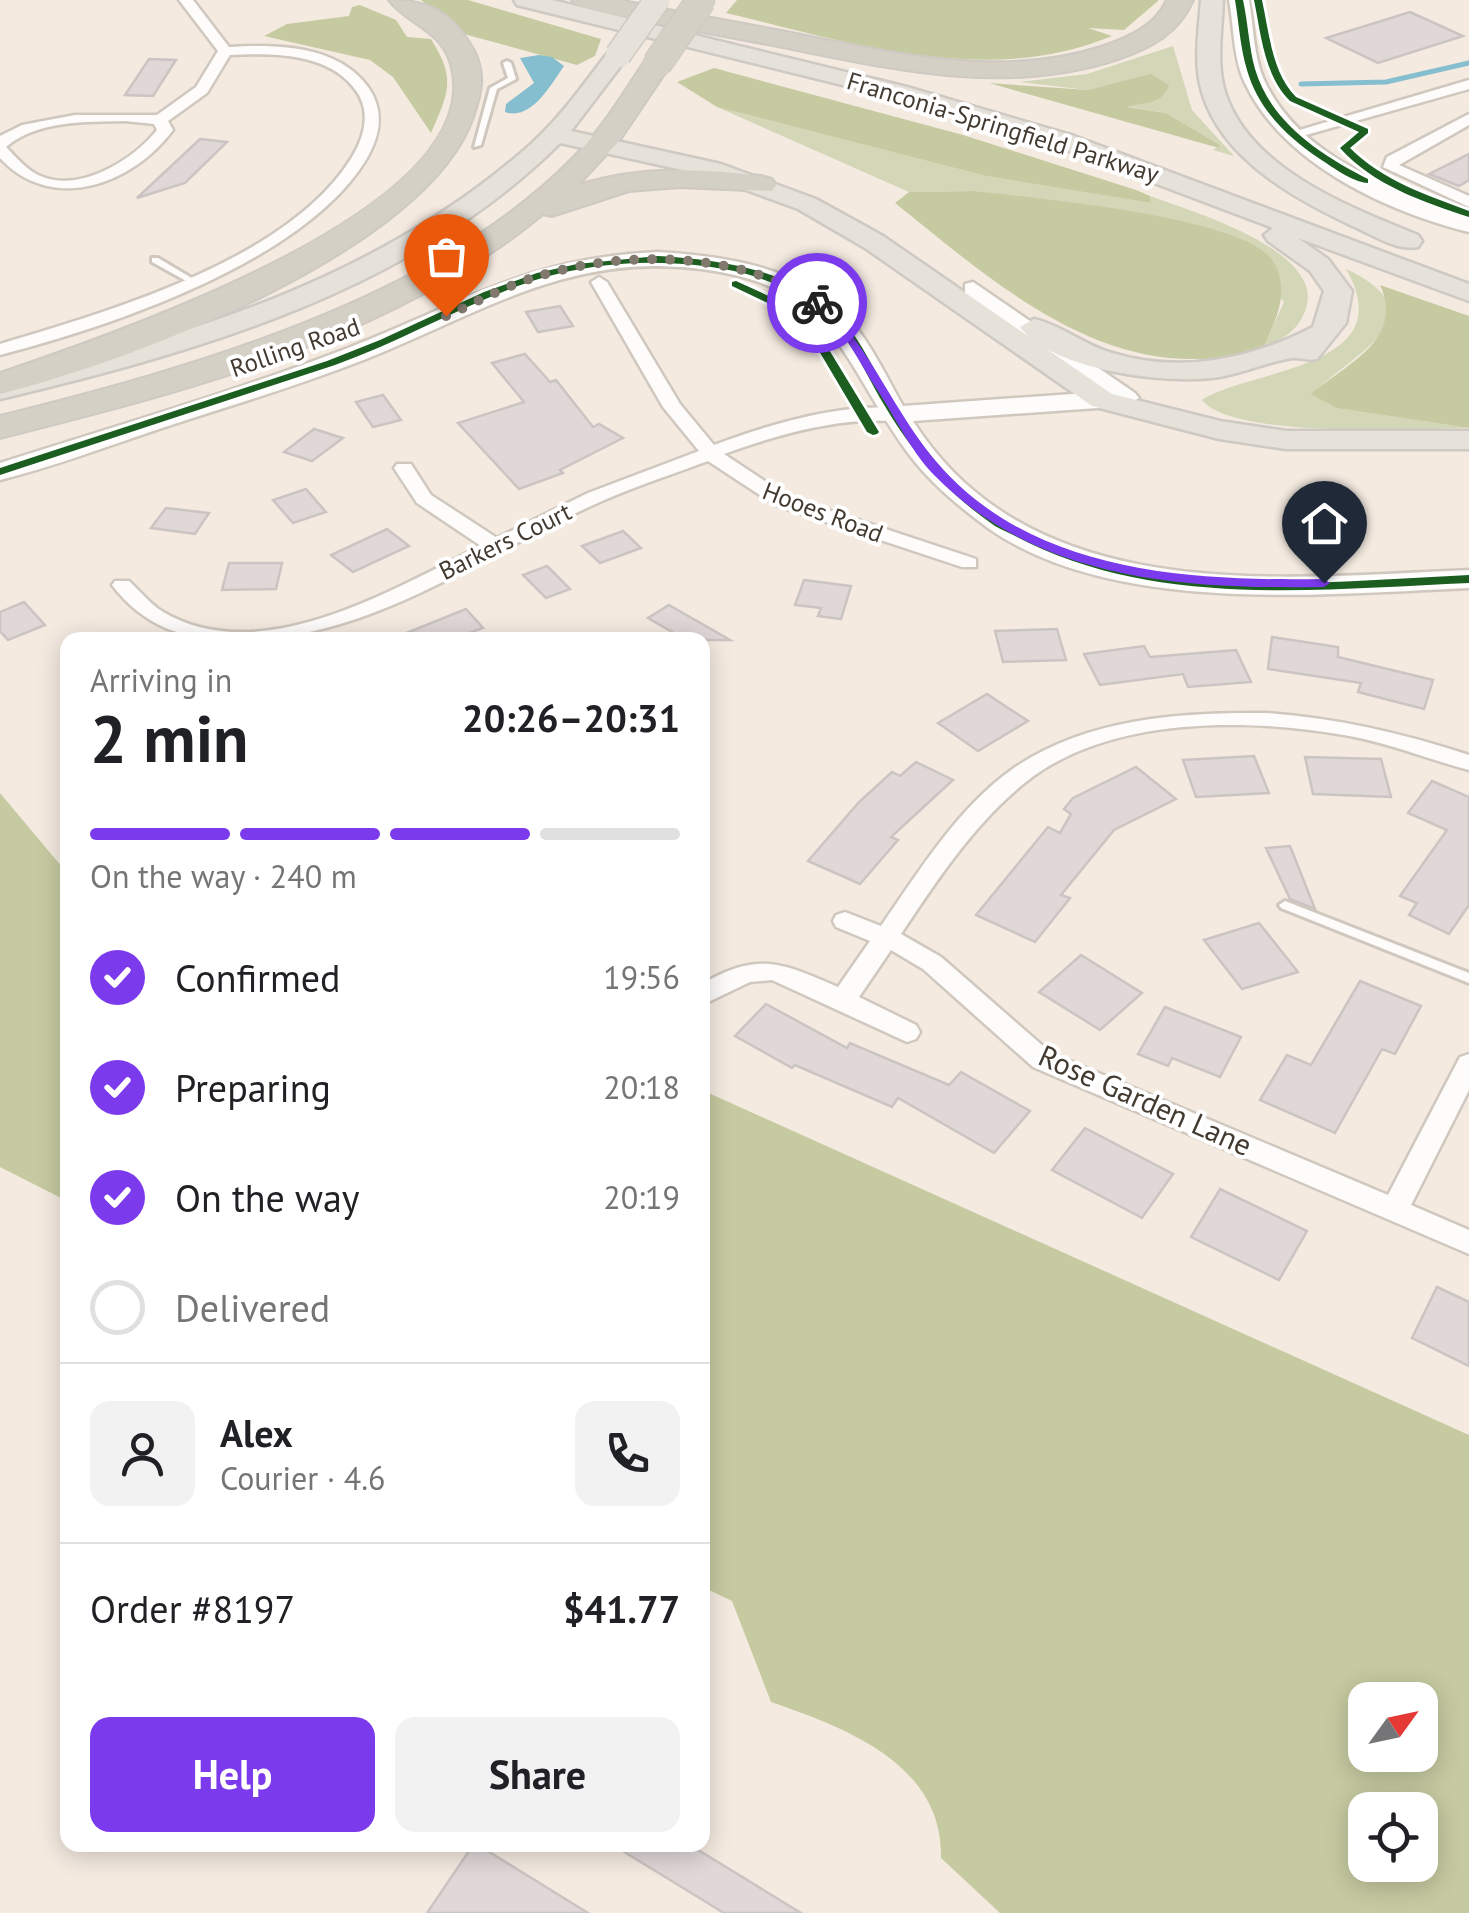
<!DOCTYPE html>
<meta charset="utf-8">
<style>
body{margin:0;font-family:"PT Sans",sans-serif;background:#f2f2f2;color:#202124;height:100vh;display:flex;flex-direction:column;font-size:38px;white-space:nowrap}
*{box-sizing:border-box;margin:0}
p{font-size:32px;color:#757577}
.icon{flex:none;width:55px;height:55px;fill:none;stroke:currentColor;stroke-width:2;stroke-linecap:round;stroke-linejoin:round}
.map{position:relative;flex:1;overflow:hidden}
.drawer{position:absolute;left:60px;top:632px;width:650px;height:1220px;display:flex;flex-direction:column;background:#fff;border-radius:20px;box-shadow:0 5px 25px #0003}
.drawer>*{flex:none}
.needle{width:65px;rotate:57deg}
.controls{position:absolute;left:1348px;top:1682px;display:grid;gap:20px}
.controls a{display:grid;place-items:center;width:90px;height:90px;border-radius:20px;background:#fff;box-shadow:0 5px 25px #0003;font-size:50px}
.pin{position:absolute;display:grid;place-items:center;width:85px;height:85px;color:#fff;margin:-102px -42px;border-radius:50% 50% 50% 0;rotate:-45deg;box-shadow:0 0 10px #0007}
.pin .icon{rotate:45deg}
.courier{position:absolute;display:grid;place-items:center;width:100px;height:100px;margin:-50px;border:8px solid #7c3aed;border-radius:50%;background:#fff;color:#222;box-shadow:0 2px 12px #0007}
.summary em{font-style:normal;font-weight:700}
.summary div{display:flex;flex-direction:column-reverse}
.summary{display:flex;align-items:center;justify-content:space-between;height:170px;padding:0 30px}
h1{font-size:65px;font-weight:700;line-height:75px}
.bar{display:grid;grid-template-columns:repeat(4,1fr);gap:15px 10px;align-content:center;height:120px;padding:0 30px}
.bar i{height:12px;border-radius:8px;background:#e0e0e0}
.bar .current{background:#7c3aed}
.bar p{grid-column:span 4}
.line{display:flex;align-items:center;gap:25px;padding:0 30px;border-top:2px solid #e0e0e0}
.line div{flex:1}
.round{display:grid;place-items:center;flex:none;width:105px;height:105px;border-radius:20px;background:#f2f2f2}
ol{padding:0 30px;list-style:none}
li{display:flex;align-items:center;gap:30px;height:110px}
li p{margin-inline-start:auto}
li .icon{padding:10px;border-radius:50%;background:#7c3aed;color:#fff;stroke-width:4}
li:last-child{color:#757577}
li i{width:55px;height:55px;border:5px solid #e0e0e0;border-radius:50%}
.action{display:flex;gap:20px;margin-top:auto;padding:20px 30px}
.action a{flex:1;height:115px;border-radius:20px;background:#7c3aed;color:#fff;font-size:40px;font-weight:700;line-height:115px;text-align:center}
.action a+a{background:#f2f2f2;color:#202124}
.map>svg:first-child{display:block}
.green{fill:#d3d6b7}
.forest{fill:#c6caa1;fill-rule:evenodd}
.water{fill:#85bece}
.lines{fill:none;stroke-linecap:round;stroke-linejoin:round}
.stream{stroke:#85bece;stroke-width:5}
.building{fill:#e0d7d7;stroke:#ccc4c3;stroke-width:2.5}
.lane-casing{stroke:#d0c7be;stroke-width:6}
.street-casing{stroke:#d0c7be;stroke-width:5}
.secondary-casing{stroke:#d0c7be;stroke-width:5}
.primary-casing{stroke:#cec9c3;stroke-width:5}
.highway-casing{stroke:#cec9c3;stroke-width:4}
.lane{fill:#fdfcfa;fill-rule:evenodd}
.street{fill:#fdfcfa;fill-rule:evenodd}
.secondary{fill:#fdfcfa;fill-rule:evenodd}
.primary{fill:#e6e2da;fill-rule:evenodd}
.highway{fill:#d5d0c5;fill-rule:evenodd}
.primary-bridge-casing{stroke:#cec9c3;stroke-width:28;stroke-linecap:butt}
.highway-bridge-casing{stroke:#cec9c3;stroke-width:31;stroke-linecap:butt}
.primary-bridge{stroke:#e6e2da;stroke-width:25}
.highway-bridge{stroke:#d5d0c5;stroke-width:29}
.cycleway-casing{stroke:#fff;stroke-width:6}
.cycleway{fill:#1b5e20;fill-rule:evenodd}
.route{fill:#7c3aed}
.done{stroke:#81786e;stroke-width:10;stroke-dasharray:0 18}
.labels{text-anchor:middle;stroke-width:8;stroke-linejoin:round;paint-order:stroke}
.far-street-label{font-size:25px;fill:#433a31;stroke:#fff}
.street-label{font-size:30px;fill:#433a31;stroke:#fff}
</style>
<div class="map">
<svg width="1469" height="1913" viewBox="0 0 1469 1913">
<rect width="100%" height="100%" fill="#f4eae0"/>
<g class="green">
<path d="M1173,46L1192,110L1234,156L1213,150L1220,145L1166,113L1124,106L1152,75L1088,90L1019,82L1087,74Z"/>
<path d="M717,107L986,176L1151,203L1150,196C1190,211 1325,250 1306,308C1299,331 1284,338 1263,348L1284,302L1222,232L1134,212L975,191L909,192Z"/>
<path d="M1346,269C1443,315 1353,353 1312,394L1336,408L1469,428C1417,429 1233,439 1202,400C1249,369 1404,369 1346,269Z"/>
</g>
<g class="forest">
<path d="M421,0H468L601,39L595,56L577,65L464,34Z"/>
<path d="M737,0H1158V1L1124,30L1088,28L1112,36C986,88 852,43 726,13Z"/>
<path d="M360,5L396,20L407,37L431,39C456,79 449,92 431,133L393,77L370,60L264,36L287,24L349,16L352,7Z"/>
<path d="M714,68L963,135L1136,190L1150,196L1151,203L986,176L717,107L677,82Z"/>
<path d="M1151,74L1169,85C1163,105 1142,102 1127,107L1166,113L1220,145L1219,148L989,83L1088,90Z"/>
<path d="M975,191C1031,198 1245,216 1273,261C1291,292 1276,319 1263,348C1117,394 1000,287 895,203L909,192Z"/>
<path d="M1380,285L1469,316V428L1336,408L1311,394C1348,363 1405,339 1380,285Z"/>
<path d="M0,793L67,873V1201L0,1167Z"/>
<path d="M702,1090L1469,1435V1913H1000L941,1858C943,1764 846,1728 771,1702L732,1601L703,1587ZM1365,1700H1420V1755H1365ZM1365,1810H1420V1865H1365Z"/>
</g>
<path class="water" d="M539,55L552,57L564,66C550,86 531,121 505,112L506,104L534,83L520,58Z"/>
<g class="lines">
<path class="stream" d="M1301,84L1386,82L1469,63"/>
</g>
<g class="building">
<path d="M1410,12L1463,36L1378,63L1326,38Z"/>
<path d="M149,59L176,60L153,96L125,95Z"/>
<path d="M200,139L227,142L185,183L137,198Z"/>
<path d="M1469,154V180L1459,186L1429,174Z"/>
<path d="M560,306L573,326L538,332L526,312Z"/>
<path d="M525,354L550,382L556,380L593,427L599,424L623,438L560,470L563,473L519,489L458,423L524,402L492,363Z"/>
<path d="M383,395L401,420L373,427L356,402Z"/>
<path d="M314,429L343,438L312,461L284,452Z"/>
<path d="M306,489L326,512L293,523L273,500Z"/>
<path d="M166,508L209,513L195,534L151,528Z"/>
<path d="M387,529L409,546L353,572L331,555Z"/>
<path d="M623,531L641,548L600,563L582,546Z"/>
<path d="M229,563H282L276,589L222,590Z"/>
<path d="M547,566L570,589L546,598L523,575Z"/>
<path d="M804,580L851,586L841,619L818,616L821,608L795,605Z"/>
<path d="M24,602L45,625L8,640L0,631V612Z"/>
<path d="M669,605L730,640H686L648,618Z"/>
<path d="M466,609L483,628L450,640H389Z"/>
<path d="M1057,629L1066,660L1003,662L995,631Z"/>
<path d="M1272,637L1338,647V657L1433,680L1424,709L1358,692L1361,683L1268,669Z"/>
<path d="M1144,646L1150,657L1236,650L1251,682L1188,687L1183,674L1100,685L1084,654Z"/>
<path d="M987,694L1028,721L978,751L938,723Z"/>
<path d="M1254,756L1269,793L1196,797L1183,760Z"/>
<path d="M1305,757L1381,759L1391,797L1313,794Z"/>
<path d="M916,762L953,780L891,837L898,840L860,884L808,861L859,802L892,772L900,776Z"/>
<path d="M1136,767L1176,799L1114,830L1061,895L1070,898L1035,942L976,915L1048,827L1060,833L1071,814L1064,809L1073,798Z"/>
<path d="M1432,781L1469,797V905L1449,934L1409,915L1417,903L1400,896L1447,830L1408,813Z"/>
<path d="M1290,846L1315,909L1290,899L1266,848Z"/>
<path d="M1259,923L1298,972L1242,989L1204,940Z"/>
<path d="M1081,955L1142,993L1100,1030L1039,992Z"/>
<path d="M1360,981L1421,1006L1395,1054L1382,1049L1335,1133L1260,1100L1287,1055L1311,1065Z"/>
<path d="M766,1004L847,1048L850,1043L949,1085L961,1072L1030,1111L994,1153L898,1098L892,1107L795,1065L792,1068L735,1036Z"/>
<path d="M1165,1007L1241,1037L1220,1077L1172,1058L1168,1066L1138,1054Z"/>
<path d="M1085,1128L1173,1174L1142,1218L1052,1170Z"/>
<path d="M1220,1189L1307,1231L1279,1280L1191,1237Z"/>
<path d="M1437,1287L1469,1302V1366L1412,1338Z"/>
<path d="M473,1845H478L588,1913H427Z"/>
<path d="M613,1845H690L801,1913H724Z"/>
</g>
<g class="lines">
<defs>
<g id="lane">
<path d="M507,61L511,63L516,79L497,89L481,145L474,147L490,88L508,78L503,63Z"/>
<path d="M152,258H158L195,280L188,282L152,262Z"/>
<path d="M1285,901L1469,973V983L1281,908L1279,905Z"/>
</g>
<g id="street">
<path d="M179,0H193L229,47C276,44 338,45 368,87C385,111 380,135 367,158C306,261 112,326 0,355V344C110,311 289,260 352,157C364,137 371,113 357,92C330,52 272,53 230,55L207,93L168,121L173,130C132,185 52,214 0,158V136L22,125L75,115H157L196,87L218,51ZM125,121L154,124L157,130C134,159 82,192 43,177C28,172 17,158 6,147C37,120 87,122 125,121Z"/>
<path d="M1469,80V89L1299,137L1286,134Z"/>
<path d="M1469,114V125L1399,165L1469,196V207L1383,167L1387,157Z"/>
<path d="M599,277L607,282L680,404L714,445C764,426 851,399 905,410L907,414C896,423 877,420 862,421C815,424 768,438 724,454L789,497L976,559V567H962L775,505L708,461C673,474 636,486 602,501C481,554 374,640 237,640C185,640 145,628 112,585L115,581H129C140,591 150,604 163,612C262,670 392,589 481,546L417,503L394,468L397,464H411L431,495L497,538L588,493L699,451L663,407L591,282Z"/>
<path d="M1266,713C1337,718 1402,733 1469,755V770C1427,759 1387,742 1344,735C1245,718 1110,716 1027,781C975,822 937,880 901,934L941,957L1051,1053L1388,1195L1460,1057L1469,1054V1090L1411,1205L1469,1230V1254L1033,1067L923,969L891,950L859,997L916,1025L920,1032L916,1039L907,1042L772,980L750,982L702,1005V984C759,951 782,963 838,987L870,941L836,927L833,921L836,915L845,912L881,926C919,871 959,806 1014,768C1087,718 1181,712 1266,713Z"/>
</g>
<g id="secondary">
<path d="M1229,0H1249C1254,27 1253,58 1266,84C1303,159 1395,191 1469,217V232C1386,211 1283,164 1245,83C1233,58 1234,27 1229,0Z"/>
<path d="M658,252C725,256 803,267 850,320C872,345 887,378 903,406L1101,392L965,294V284L973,282L1135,393L1139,398L1126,406L913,421C1032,608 1278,578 1469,570V588C1325,594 1112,616 988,528C957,505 928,481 905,449C839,355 834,286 701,269C570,252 481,313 366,359C298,386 226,407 156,430C105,447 53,467 0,480V463C116,426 234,392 348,348C464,303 526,258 658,252Z"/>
</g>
<g id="primary">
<path d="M514,0H552L907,87L1074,136L1469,284V301L1298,238L1328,259L1352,291L1346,323L1317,359C1307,361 1303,358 1295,358C1279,358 1240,374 1219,377C1169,385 1053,371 1020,327L1034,319C1061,325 1084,345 1112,353C1181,374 1251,359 1313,327L1324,291L1310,271L1268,241L1264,235L1273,228L1056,146L891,97L517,5Z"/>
<path d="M1201,0H1223C1222,30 1216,63 1225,92C1249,169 1351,208 1418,235L1422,241L1418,247C1399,251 1378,238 1361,230C1300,202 1222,161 1202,92C1193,63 1199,30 1201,0Z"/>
<path d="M618,48L629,55L571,131L721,164L816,199L883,236L1112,394L1220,421L1286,431H1469V449H1286L1219,439L1092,406L865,248L798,209L705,175L560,143C412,291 197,352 0,399V381C189,337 384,276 531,144C562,116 585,82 610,50Z"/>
</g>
<g id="highway">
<path d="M389,0C430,0 454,14 474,51C486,75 481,94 473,117C427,250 130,362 0,394V373C101,339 493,209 451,64C441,29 408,25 389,0Z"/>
<path d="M572,0H619C669,11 720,19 770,29C879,49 991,82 1101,47C1127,38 1155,27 1167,0H1193C1179,33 1151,48 1118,59C1002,97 889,68 773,45C718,35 663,25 608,13L576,5Z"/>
<path d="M657,56L671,64L619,141L578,185C639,166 699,168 761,176L772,179L776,185L772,191L680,187L629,191L552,216L543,214C392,339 186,391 0,438V416C189,369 436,300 575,156C604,127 624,92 647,58Z"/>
</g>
</defs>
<use href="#lane" class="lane-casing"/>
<use href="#street" class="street-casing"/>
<use href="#secondary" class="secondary-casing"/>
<use href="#primary" class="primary-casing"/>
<use href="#highway" class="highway-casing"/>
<use href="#lane" class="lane"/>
<use href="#street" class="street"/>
<use href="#secondary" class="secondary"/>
<use href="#primary" class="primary"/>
<use href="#highway" class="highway"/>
<defs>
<path id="primary-bridge" d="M618,55L657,0"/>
<path id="highway-bridge" d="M657,64L701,0"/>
</defs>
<use href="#primary-bridge" class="primary-bridge-casing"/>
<use href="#highway-bridge" class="highway-bridge-casing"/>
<use href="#primary-bridge" class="primary-bridge"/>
<use href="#highway-bridge" class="highway-bridge"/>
<defs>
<g id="cycleway">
<path d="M1235,0H1243C1248,23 1249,47 1255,69C1271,123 1321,155 1368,179V183C1352,182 1334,168 1320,159C1287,137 1258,109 1247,70C1240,47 1239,23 1235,0Z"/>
<path d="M1254,0H1262C1269,32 1272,73 1296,97L1368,129V133L1350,148C1383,181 1427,195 1469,211V217C1423,202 1373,185 1340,148L1359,132L1290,101C1264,75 1261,34 1254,0Z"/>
<path d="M658,256C723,260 801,270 846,324C862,344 873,368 886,389C917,442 953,491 1007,523C1144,604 1317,582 1469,575V583C1324,589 1164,608 1029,543C1018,537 1006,532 995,526C944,491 911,451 880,398C867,375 854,347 837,327C808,295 765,276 724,269C655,257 581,262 515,287C454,310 396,343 335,365L0,475V468L327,361L380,340L484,292L537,273L577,264Z"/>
<path d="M736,281L795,308L817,330L879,432L877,434L873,435L867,432L809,334L787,312L732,286V282Z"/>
</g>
</defs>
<use href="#cycleway" class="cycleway-casing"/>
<use href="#cycleway" class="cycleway"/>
</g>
<path class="route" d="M813,300H821C872,348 895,416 941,467C1037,574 1191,581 1324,579L1330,583L1324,587C1184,589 1037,581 933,474C910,450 893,413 874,385C861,365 849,339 831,322C824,315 815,309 813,300Z"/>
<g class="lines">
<path class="done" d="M446,316C477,302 507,285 539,276C624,250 742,251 817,303"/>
</g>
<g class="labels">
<g class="far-street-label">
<text transform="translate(1003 127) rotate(17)" y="9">Franconia-Springfield Parkway</text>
<text transform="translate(295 347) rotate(-19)" y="9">Rolling Road</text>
<text transform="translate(823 512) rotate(21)" y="9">Hooes Road</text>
<text transform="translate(505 541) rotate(-26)" y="9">Barkers Court</text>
</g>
<g class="street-label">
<text transform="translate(1145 1101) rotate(24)" y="10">Rose Garden Lane</text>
</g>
</g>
</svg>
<div class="controls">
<a><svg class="needle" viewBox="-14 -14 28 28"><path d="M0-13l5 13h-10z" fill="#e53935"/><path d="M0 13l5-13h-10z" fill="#757577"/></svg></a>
<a><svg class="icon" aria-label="locate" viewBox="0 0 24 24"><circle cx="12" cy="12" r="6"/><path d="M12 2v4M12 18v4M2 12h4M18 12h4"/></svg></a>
</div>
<div class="pin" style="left:446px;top:316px;background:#ea580c"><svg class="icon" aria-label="bag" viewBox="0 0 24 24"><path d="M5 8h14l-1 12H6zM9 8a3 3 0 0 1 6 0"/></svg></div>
<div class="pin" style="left:1324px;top:583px;background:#1f2937"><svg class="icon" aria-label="home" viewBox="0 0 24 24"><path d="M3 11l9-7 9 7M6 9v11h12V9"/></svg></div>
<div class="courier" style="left:817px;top:303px"><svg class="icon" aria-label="bike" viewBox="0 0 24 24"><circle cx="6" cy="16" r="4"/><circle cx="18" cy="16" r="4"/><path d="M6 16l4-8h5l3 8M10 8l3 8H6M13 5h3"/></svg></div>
<section class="drawer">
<div class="summary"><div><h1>2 min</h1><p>Arriving in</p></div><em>20:26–20:31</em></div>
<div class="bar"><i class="current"></i><i class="current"></i><i class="current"></i><i></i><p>On the way · 240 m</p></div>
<ol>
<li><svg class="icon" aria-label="check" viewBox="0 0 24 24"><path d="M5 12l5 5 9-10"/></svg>Confirmed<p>19:56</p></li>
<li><svg class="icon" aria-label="check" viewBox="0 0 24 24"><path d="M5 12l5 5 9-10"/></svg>Preparing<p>20:18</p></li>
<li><svg class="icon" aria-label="check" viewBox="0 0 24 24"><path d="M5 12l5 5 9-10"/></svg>On the way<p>20:19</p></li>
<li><i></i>Delivered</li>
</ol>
<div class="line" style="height:180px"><a class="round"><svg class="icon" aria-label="person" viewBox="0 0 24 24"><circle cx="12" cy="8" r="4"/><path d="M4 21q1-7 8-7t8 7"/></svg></a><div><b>Alex</b><p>Courier · 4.6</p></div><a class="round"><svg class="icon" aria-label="phone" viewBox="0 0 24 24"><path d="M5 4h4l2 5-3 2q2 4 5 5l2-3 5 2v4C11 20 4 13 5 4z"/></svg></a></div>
<div class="line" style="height:130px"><div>Order #8197</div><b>$41.77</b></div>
<div class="action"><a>Help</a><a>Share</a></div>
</section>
</div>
